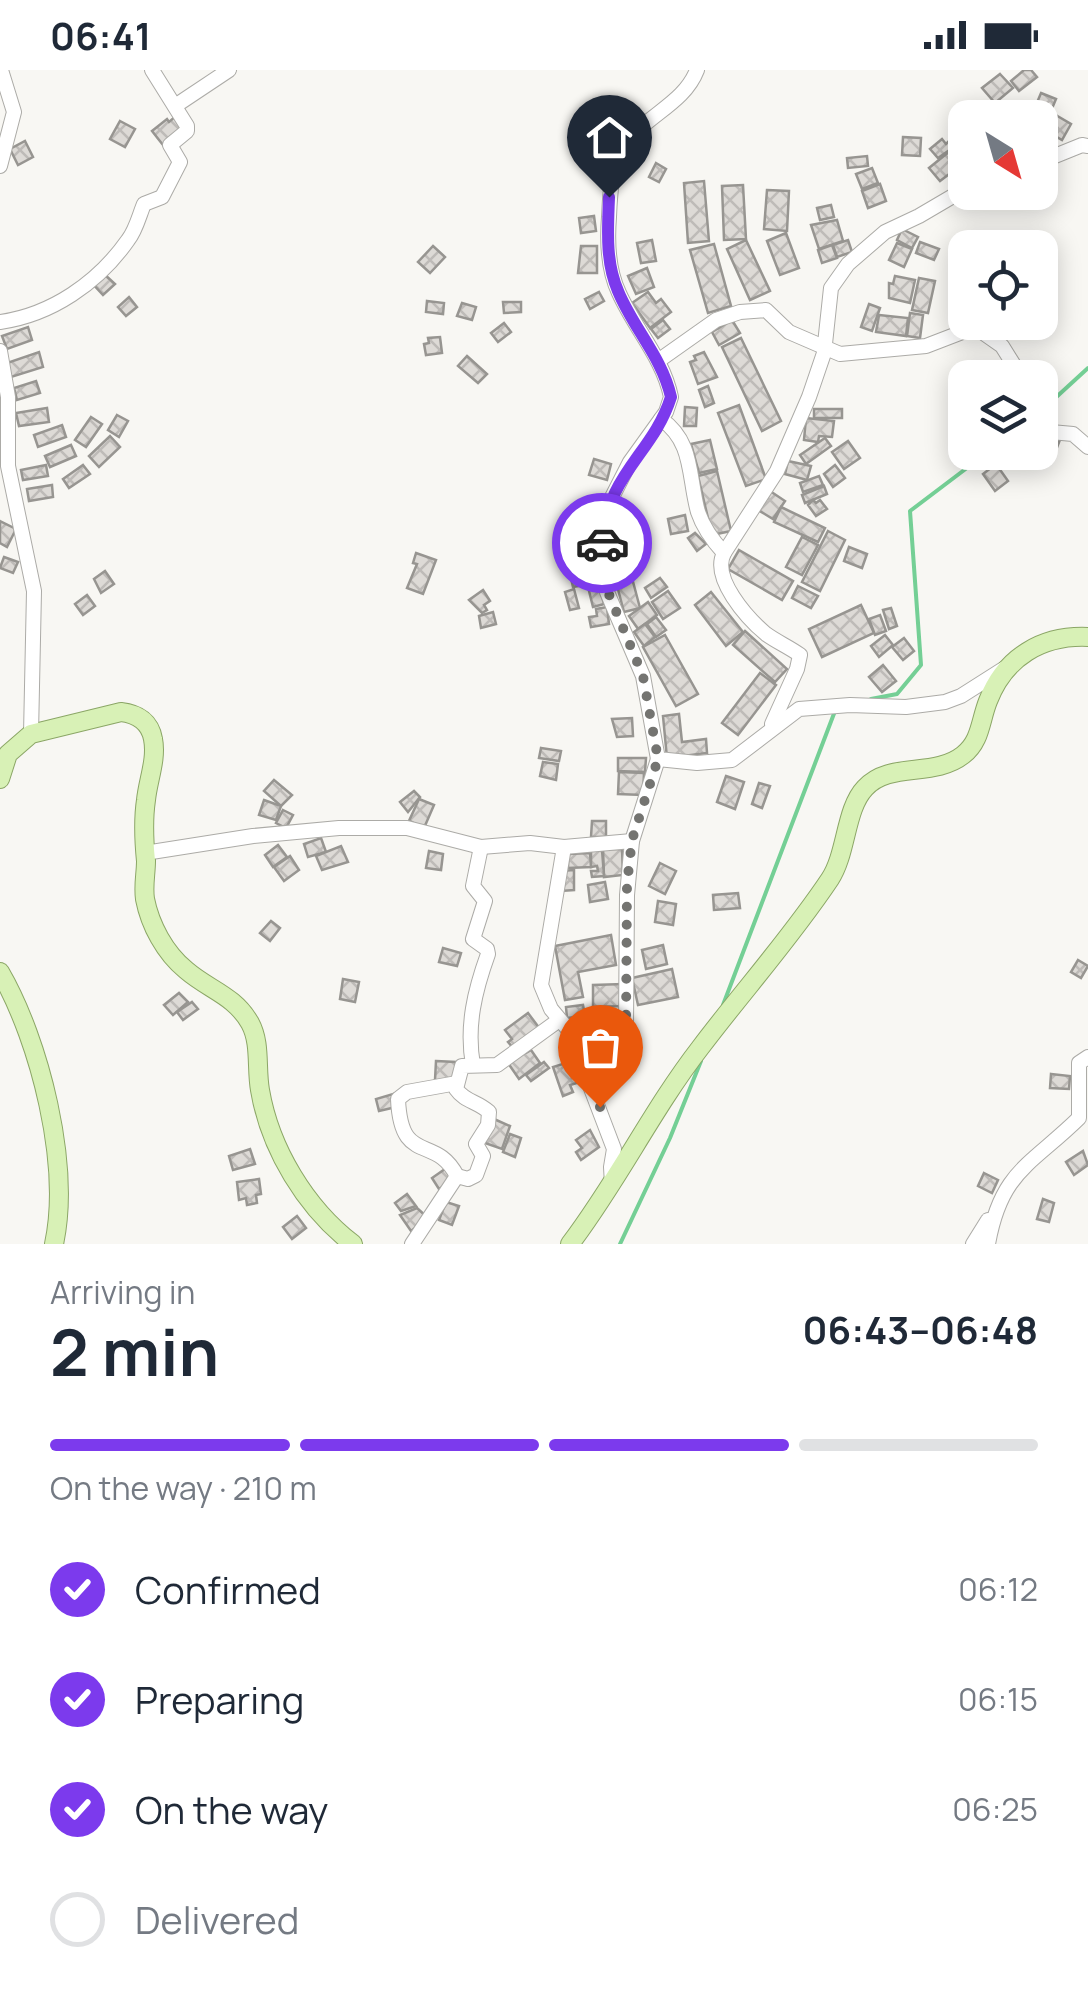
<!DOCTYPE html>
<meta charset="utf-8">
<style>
body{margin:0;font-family:Manrope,sans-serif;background:#f2f2f3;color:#1f2937;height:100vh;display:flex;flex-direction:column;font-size:38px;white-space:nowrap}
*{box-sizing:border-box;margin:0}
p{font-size:32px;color:#747a83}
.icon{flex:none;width:55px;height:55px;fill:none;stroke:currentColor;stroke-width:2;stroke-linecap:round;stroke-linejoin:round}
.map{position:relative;height:1174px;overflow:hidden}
.sheet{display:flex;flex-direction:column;background:#fff;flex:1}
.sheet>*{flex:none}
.needle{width:65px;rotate:143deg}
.buttons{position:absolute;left:948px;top:30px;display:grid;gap:20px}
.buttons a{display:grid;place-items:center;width:110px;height:110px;border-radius:20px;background:#fff;box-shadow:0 5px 25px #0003;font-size:50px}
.pin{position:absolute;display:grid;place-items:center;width:85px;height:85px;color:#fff;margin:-102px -42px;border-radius:50% 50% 50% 0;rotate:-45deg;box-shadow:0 0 10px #0007}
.pin .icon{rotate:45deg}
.courier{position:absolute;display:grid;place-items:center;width:100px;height:100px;margin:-50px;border:8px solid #7c3aed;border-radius:50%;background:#fff;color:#222;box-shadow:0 2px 12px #0007}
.headline em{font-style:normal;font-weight:700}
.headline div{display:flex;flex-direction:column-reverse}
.headline{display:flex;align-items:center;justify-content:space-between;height:170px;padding:0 50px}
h1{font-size:65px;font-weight:700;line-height:75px}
.bar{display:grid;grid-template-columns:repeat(4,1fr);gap:15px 10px;align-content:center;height:120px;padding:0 50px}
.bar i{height:12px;border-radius:8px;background:#e0e1e3}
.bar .active{background:#7c3aed}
.bar p{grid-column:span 4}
ol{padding:0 50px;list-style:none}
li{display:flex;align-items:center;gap:30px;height:110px}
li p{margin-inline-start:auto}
li .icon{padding:10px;border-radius:50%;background:#7c3aed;color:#fff;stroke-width:4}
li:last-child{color:#747a83}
li i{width:55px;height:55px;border:5px solid #e0e1e3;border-radius:50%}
.status{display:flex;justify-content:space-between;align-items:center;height:70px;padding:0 50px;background:#fff;direction:ltr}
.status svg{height:28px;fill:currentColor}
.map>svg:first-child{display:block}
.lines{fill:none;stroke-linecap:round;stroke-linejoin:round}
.stream{stroke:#74cf95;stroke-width:4}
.building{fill:url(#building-cross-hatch);stroke:#979591;stroke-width:2.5}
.minor-casing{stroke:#acaba7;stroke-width:16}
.major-casing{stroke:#8ba666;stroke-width:20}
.minor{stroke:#fff;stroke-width:14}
.major{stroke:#d8f1b6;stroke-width:18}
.done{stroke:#747471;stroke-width:10;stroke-dasharray:0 18}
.route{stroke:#7c3aed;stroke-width:12}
</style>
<div class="status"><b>06:41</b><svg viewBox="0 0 49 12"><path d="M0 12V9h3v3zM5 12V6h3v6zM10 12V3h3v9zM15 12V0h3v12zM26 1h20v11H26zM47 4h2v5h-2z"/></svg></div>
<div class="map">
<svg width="1088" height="1174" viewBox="0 0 1088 1174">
<defs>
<pattern id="building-cross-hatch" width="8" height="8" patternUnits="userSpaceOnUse" patternTransform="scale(2.5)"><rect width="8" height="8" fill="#dddad6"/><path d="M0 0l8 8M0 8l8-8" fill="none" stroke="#bebbb8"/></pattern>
</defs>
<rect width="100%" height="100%" fill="#f8f7f3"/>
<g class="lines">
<g class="stream">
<path d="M1040,342L1088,298"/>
<path d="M871,629L897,624L921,595L910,441L988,382"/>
<path d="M723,935L835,641"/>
<path d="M620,1174L670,1068L701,991"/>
</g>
</g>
<g class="building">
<path d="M1024,0H1031L1037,7L1019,21L1011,11Z"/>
<path d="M1000,4L1013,18L995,33L982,18Z"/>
<path d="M1041,23L1056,29L1051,41L1036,35Z"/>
<path d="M966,36L976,39L974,48L955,46L957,38L965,40Z"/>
<path d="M627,37L636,48L624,57L615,46Z"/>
<path d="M1054,44L1071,54L1062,70L1045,60Z"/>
<path d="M176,46L185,58L163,75L152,61L167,49L169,52Z"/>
<path d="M120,51L135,59L125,77L110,69Z"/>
<path d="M903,67L921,68L920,86L902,85Z"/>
<path d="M952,68L965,84L961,92L951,79L938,88L930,79L942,69L946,74Z"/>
<path d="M25,71L33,87L18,95L10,79Z"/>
<path d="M950,81L961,95L940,111L929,98Z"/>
<path d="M867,86L868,96L848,98L847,88Z"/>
<path d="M656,93L666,99L659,112L649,107Z"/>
<path d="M872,98L878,113L862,119L856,104Z"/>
<path d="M704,111L709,171L688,173L684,113Z"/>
<path d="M880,114L886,131L868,138L862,121Z"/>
<path d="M743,115L746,169L724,170L722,116Z"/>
<path d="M767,120L789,121L787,161L764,159Z"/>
<path d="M831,135L834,147L820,150L817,138Z"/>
<path d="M594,146L596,161L581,163L579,148Z"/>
<path d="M837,150L843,171L819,179L811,155Z"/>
<path d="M902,159L918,167L912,178L897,170Z"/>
<path d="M786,163L799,198L780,205L767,171Z"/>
<path d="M652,170L656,191L641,193L637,173Z"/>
<path d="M746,170L770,221L750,230L727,179Z"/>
<path d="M848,170L852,182L837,187L833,175Z"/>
<path d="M920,172L939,179L934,190L916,183Z"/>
<path d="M897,173L912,179L904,197L889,190Z"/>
<path d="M714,174L731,236L708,243L690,180Z"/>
<path d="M832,175L837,188L822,193L818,180Z"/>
<path d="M433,176L445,187L430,203L418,192Z"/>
<path d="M581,176H597V203H578Z"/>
<path d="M647,198L654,217L636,224L628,206Z"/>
<path d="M103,203L115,214L103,225L92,213Z"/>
<path d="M895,206L915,210L910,233L889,228V213L893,214Z"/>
<path d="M919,208L935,211L928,243L912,240Z"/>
<path d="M599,222L604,231L590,239L585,229Z"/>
<path d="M648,222L656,233L661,229L671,242L650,258L632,233Z"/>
<path d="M129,227L137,237L126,246L118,237Z"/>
<path d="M963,227L965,252H981L980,258L957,253Z"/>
<path d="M427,231L444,233L443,244L426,242Z"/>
<path d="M503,232H521V242L504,243Z"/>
<path d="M462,233L476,237L472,250L457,246Z"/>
<path d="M869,234L880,238L872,261L861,257Z"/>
<path d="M910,243L923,245L920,268L907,266Z"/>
<path d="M879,245L908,248L906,266L876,262Z"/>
<path d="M663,250L670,259L658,268L651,259Z"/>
<path d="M732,250L740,263L719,275L712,262Z"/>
<path d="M504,253L511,262L498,272L491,263Z"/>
<path d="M28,257L32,270L7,279L2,266Z"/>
<path d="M440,267L442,283L426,285L424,274L429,273L428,268Z"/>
<path d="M741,268L781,351L762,361L722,277Z"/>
<path d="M39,282L43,297L11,307L7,293Z"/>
<path d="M704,282L717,307L698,314L690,292L696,290L694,286Z"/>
<path d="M467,286L487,304L478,313L458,296Z"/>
<path d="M36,311L40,323L17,330L14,318Z"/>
<path d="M708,316L714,333L705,337L699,320Z"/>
<path d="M739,335L766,409L746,416L718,343Z"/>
<path d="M685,337L697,338L696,356H684Z"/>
<path d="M47,338L49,352L19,356L16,343Z"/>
<rect x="814" y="339" width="28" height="9"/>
<path d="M117,345L128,351L119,367L108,360Z"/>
<path d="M91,347L102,354L86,377L75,370Z"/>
<path d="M806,348L834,351L832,367L819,366L818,372L804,370Z"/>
<path d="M62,355L66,367L38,377L34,365Z"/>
<path d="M110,366L120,377L99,397L89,386Z"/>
<path d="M1040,367H1061L1053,388L1035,382H1040Z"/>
<path d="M825,368L831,376L806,394L800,385Z"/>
<path d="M710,370L717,399L699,403L691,374Z"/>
<path d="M848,371L860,388L844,399L832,382Z"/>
<path d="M71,375L76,386L50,397L45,386Z"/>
<path d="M594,389L611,394L607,410L589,405Z"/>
<path d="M788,391L811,396L807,410L785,404Z"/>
<path d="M996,394L1008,411L995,421L983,404Z"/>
<path d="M46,395L48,406L23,410L21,400Z"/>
<path d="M83,395L90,404L69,418L63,409Z"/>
<path d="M835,395L845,408L833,417L824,404Z"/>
<path d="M717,401L731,461L712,465L698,406Z"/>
<path d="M819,406L823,415L803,422L800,413Z"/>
<path d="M52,415L53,427L29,431L27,419Z"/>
<path d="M824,416L827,424L805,433L802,425Z"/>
<path d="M770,421L785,431L773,449L758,440Z"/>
<path d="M813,430L816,433L820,430L827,439L816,446L808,435Z"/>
<path d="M781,437L825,458L818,472L774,452Z"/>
<path d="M685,445L688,461L671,464L668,449Z"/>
<path d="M0,451L16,459L7,477L0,473Z"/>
<path d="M828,461L845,470L820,521L802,512Z"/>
<path d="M695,463L706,474L697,481L688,468Z"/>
<path d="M802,467L818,475L802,505L786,497Z"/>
<path d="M592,477L596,493L584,496L580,480Z"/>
<path d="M849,477L867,484L862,498L844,491Z"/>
<path d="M739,480L793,511L782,530L728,499Z"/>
<path d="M416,483L436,490L423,524L407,518L417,494L413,493Z"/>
<path d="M4,487L18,492L13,503L0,498Z"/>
<path d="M627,489L640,538L624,542L611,493Z"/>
<path d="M105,501L114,514L101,523L94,509Z"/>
<path d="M586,501L589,514L573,517L570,504Z"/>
<path d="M660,508L667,517L651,528L645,518Z"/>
<path d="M599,514L604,534L593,537L588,517Z"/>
<path d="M798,516L818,526L811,538L792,528Z"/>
<path d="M574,519L579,538L570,540L565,522Z"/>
<path d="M483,520L490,531L484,535L487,540L482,543L469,530Z"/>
<path d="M668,521L680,538L663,549L652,532Z"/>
<path d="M711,522L743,562L726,576L695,535Z"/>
<path d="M87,525L95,536L83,545L75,534Z"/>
<path d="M648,532L657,545L638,559L629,546Z"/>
<path d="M861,535L874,563L822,587L809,559Z"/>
<path d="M607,537L609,554L591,557L589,547L597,546L596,539Z"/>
<path d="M891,538L897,556L889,559L883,540Z"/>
<path d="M493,542L496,554L481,558L479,546Z"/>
<path d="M880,545L886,561L875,565L869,549Z"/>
<path d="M656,547L666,560L656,567L647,554Z"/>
<path d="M645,554L655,567L644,576L634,562Z"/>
<path d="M745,561L787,599L775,612L733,575Z"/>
<path d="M665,565L698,624L676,636L643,577Z"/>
<path d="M885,565L893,575L879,587L871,576Z"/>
<path d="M904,568L914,581L903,590L892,577Z"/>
<path d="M883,595L896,611L882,622L869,607Z"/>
<path d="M760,603L776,615L738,665L722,653Z"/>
<path d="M679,644L682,672L706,669L707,683L667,688L663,646Z"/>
<path d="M632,648L633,666L617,667L612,649Z"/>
<path d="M541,678L561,681L559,691L539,688Z"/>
<path d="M618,688H646L645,702L618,701Z"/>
<path d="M543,692L558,694L556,710L540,706Z"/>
<path d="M619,702L644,703L643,725L618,724Z"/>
<path d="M726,706L744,712L735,739L717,732Z"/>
<path d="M274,710L292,725L281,736L264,721Z"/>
<path d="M759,713L770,716L762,738L752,734Z"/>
<path d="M414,721L420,727L408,742L400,732Z"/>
<path d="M419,729L434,735L424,758L409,751Z"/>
<path d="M264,730L281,736L276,750L259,745Z"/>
<path d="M283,740L293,745L286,758L276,753Z"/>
<path d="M592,751H606V767H591Z"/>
<path d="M321,768L326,782L308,787L304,774Z"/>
<path d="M278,775L287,787L273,797L265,785Z"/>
<path d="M341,776L348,792L322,800L316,786Z"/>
<path d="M603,779H622L623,805L604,807Z"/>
<path d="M591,780H602L604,806L592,807L591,801H598L597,796L591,797Z"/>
<path d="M429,781L443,784L441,800L426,798Z"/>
<path d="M590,783L591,797L568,798V784Z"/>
<path d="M290,786L299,800L284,811L274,797Z"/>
<path d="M660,793L676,801L665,824L649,816Z"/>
<path d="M574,800V820L561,821L560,801Z"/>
<path d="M605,812L608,829L590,832L588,815Z"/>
<path d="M738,823L740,838L714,840L713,825Z"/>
<path d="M658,831L676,834L673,855L655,852Z"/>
<path d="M271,851L280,858L270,871L260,863Z"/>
<path d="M611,865L616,895L578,902L583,927L565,930L555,876Z"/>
<path d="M663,875L667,894L646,899L642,880Z"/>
<path d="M443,878L461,883L457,896L439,892Z"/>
<path d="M1078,890L1088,896L1081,908L1071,902Z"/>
<path d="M672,899L678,927L638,935L632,908Z"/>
<path d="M343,909L359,912L355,932L340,929Z"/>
<path d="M623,914L624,936L593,937V915Z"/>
<path d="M179,923L188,932L173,945L164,935Z"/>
<path d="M192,932L198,939L183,950L177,942Z"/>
<path d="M583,935L585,946L567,948L566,937Z"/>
<path d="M528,943L540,959L514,979L508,972L512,969L505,960Z"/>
<path d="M531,980L540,993L519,1009L508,993L524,981L526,983Z"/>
<path d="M436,991L456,992L455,1011L435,1010Z"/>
<path d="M544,992L549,998L531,1011L526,1005Z"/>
<path d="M569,992L577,1013L570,1015L573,1022L563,1026L553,997Z"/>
<path d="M1051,1004L1070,1006L1069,1019L1050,1018Z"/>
<path d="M393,1024L396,1037L379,1041L376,1029Z"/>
<path d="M494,1049L510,1056L502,1079L485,1073Z"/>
<path d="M590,1060L599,1077L581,1090L576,1082L582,1078L576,1070Z"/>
<path d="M510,1064L521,1068L515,1087L503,1082Z"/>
<path d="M250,1079L255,1094L233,1100L229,1086Z"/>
<path d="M1083,1081L1088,1095L1074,1105L1066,1092Z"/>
<path d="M445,1099L453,1110L439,1119L432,1108Z"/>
<path d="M984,1103L998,1110L992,1123L978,1116Z"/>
<path d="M259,1109L261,1124L256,1125L257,1133L247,1135L246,1128L239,1130L237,1112Z"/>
<path d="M407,1124L416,1136L401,1141L395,1133Z"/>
<path d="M1043,1129L1054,1133L1049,1152L1037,1149Z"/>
<path d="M446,1132L459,1136L452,1155L439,1150Z"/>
<path d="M417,1138L428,1148L411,1161L400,1145Z"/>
<path d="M297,1146L306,1158L292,1169L283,1157Z"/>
</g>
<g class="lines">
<defs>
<g id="minor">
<path d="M697,0C683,36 642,46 623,79C611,100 610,123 609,147C607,172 608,200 619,223C635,259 663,288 671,327L666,342L630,392L607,437L602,470L607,522L643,606L658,689L697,693L732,690L799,639L850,635L906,637L945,632L961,626L1005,598"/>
<path d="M175,36L229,0"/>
<path d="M1040,92L1082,75L1088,76"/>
<path d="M0,96L14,42L1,0"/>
<path d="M0,252C51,245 98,213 128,170C136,160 139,146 144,134L162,127L180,92L170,75L187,61V56L152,0"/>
<path d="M0,281L8,327V396L34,521L31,664"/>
<path d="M658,291L716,250L740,242L766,240L789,262L840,284L926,276L965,261L982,262L1002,276L1022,308"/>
<path d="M661,349C694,372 688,406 698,442C703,457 713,471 724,483C711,508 747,548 766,564C777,572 789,577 800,585L797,599L772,654"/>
<path d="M1040,361L1073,364L1088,377"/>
<path d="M724,483L777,401L809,327L824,283L831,218L848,194L885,162L919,146L965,119"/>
<path d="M564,777L541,915L551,939L582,976L587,1008L613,985L626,956L627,825L632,771L658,689"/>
<path d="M145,783L253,766L339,758H407L481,777L530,773L564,777L632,771"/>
<path d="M473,995C466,956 475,920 488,884L487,879L473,869L485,831L473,816L481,777"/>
<path d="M587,1008L614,1079L611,1097L612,1115"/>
<path d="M457,1013L407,1022L398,1029C401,1097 435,1063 457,1106"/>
<path d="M412,1174L457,1106L468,1109L476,1105L483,1086L476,1074L488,1055L489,1042C477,1031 465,1032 456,1019L462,996L497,995L559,950"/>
<path d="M973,1174L988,1150"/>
<path d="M988,1174C1001,1101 1031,1095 1079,1048V993L1088,987"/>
</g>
<g id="major">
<path d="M0,709L8,684L31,664L121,642C138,644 150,652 153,669C157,689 148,710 146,730C143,750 144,771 146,791C146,804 143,815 145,829C150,855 165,883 186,900C209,920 234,925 250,953C261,973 256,998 260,1020C270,1079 306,1138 353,1174"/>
<path d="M0,902C40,971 71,1095 54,1174"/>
<path d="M570,1174C618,1111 652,1040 700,978C743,921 790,869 830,809C847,783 845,739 865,718C889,691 934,708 963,685C981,671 980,651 988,631C1005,587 1042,565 1088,567"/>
</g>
</defs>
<use href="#minor" class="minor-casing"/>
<use href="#major" class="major-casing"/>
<use href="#minor" class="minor"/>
<use href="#major" class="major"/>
</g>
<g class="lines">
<path class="done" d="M600,1037L588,1008L612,985L626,956L627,814L632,770L658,689L643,606L608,522L602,496V473"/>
<path class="route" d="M602,473C607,403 653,384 671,327C662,287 633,258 618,221C605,191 608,158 609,127"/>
</g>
</svg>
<div class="buttons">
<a><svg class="needle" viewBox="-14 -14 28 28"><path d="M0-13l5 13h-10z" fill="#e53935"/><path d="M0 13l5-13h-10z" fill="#747a83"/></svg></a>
<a><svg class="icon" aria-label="locate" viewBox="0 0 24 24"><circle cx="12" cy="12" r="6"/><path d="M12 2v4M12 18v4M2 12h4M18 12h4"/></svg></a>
<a><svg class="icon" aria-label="layers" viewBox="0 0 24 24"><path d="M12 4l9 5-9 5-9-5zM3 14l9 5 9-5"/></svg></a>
</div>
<div class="pin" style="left:600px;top:1037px;background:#ea580c"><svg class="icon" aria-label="bag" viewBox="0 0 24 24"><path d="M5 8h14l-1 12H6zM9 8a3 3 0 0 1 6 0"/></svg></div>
<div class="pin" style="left:609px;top:127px;background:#1f2937"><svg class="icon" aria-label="home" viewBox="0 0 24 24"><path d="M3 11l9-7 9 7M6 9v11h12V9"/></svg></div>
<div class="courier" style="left:602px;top:473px"><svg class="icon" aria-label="car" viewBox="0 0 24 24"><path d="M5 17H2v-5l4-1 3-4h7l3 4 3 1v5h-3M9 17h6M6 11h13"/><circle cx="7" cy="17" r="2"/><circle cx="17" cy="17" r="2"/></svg></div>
</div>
<section class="sheet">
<div class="headline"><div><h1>2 min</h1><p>Arriving in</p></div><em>06:43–06:48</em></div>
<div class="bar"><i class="active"></i><i class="active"></i><i class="active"></i><i></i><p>On the way · 210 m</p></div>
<ol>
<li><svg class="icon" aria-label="check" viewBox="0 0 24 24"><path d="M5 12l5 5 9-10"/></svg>Confirmed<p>06:12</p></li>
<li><svg class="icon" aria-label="check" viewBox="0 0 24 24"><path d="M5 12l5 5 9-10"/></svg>Preparing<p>06:15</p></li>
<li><svg class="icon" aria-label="check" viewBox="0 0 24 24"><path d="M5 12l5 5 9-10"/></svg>On the way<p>06:25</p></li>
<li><i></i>Delivered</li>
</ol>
</section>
